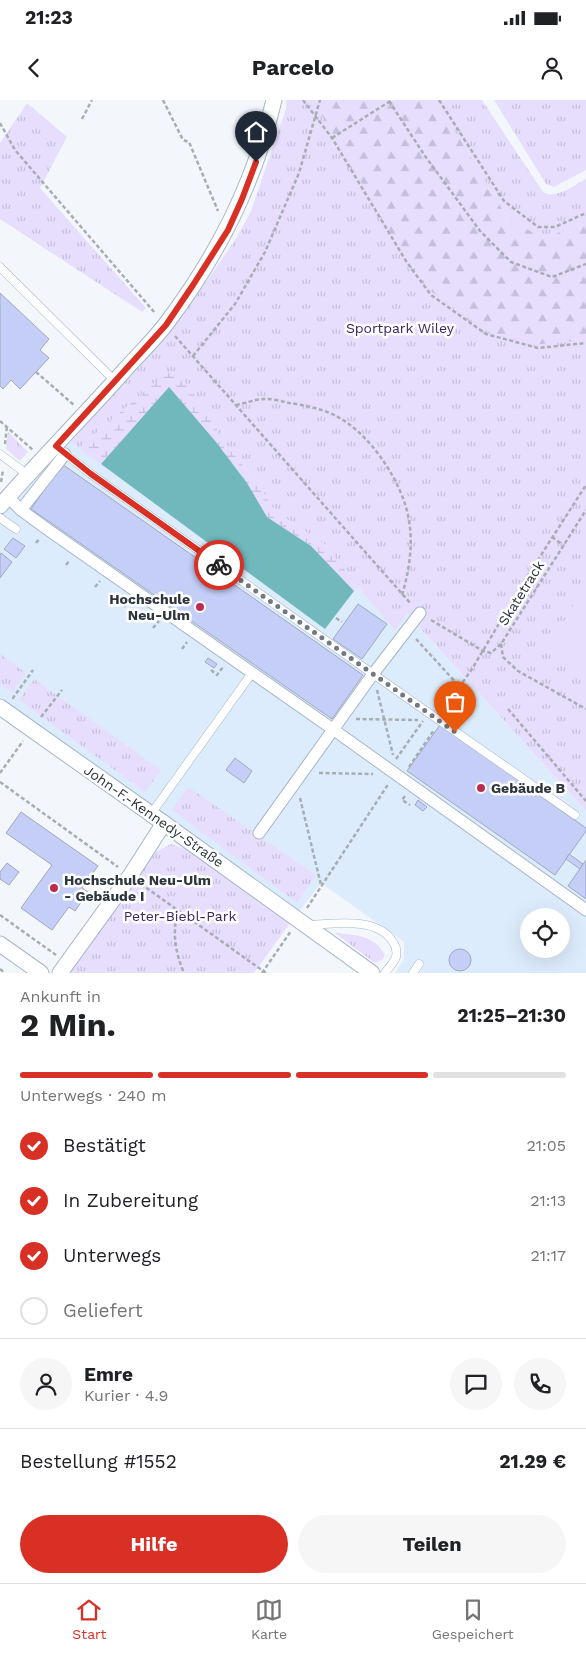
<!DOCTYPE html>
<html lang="de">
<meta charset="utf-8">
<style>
body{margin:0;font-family:"Work Sans",sans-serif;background:#f6f6f6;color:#202124;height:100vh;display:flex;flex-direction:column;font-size:19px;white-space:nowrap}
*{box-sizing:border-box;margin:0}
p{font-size:16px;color:#757577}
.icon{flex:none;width:28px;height:28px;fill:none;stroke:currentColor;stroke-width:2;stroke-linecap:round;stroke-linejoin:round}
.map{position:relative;height:873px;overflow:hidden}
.drawer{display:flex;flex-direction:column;background:#fff;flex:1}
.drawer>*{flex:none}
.tools{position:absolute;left:520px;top:808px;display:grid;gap:10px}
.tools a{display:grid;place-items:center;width:50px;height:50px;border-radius:50%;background:#fff;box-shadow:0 5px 20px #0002;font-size:25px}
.pin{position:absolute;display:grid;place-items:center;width:42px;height:42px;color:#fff;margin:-51px -21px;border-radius:50% 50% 50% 0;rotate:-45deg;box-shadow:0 0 5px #0007}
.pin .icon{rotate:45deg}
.courier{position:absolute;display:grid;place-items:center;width:50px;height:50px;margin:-25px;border:4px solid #d93025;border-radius:50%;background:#fff;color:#222;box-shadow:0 1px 6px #0007}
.headline em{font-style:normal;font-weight:700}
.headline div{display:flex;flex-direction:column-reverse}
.headline{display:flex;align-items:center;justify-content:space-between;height:85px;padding:0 20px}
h1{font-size:32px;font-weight:700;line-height:38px}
.bar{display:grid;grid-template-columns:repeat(4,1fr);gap:8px 5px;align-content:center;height:60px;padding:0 20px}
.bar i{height:6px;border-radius:4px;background:#e0e0e0}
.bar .selected{background:#d93025}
.bar p{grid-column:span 4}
.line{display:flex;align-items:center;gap:12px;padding:0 20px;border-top:1px solid #e0e0e0}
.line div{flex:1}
.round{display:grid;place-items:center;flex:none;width:52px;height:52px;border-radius:26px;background:#f6f6f6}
ol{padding:0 20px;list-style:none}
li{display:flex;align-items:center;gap:15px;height:55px}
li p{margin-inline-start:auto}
li .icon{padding:5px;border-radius:50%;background:#d93025;color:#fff;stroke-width:4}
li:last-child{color:#757577}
li i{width:28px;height:28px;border:2px solid #e0e0e0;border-radius:50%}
.action{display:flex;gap:10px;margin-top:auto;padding:10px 20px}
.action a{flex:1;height:58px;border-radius:30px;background:#d93025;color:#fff;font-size:20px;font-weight:700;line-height:58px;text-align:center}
.action a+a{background:#f6f6f6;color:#202124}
.status{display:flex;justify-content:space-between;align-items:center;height:35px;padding:0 25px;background:#fff;direction:ltr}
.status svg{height:14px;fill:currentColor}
header{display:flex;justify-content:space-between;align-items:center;height:65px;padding:0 20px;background:#fff;font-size:22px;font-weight:700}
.tab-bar{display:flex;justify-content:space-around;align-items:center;height:70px;border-top:1px solid #e0e0e0;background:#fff;font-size:14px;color:#757577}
.tab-bar a{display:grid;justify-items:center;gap:2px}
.tab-bar .selected{color:#d93025}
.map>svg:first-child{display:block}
.built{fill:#ddecfc;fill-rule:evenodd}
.grass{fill:url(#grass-tufts)}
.forest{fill:url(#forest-firs)}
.wetland{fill:url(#wetland-marsh)}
.garden{fill:#e7defe}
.water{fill:#71b8bd}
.building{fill:#c4cef7;stroke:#a1a7bf}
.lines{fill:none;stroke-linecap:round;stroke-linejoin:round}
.service-casing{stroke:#a3b6ca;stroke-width:9}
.pedestrian-casing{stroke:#a3b6ca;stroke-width:13}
.minor-casing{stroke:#a3b6ca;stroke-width:17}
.path{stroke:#a8adb3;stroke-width:2.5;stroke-dasharray:4 2.5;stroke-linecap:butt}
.service{stroke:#fff;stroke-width:8}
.pedestrian{stroke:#fff;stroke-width:11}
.minor{stroke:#fff;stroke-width:15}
.done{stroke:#727980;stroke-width:5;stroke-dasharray:0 9}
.route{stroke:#d93025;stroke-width:6}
.poi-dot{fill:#bc2c51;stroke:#fff;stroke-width:2}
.labels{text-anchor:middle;stroke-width:5;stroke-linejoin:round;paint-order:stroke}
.park-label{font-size:14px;fill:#3c2460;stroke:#fff}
.street-label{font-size:14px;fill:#2d353d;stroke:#fff}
.poi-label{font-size:14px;font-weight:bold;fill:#2d353d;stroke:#fff;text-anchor:start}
</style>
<div class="status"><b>21:23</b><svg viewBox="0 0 49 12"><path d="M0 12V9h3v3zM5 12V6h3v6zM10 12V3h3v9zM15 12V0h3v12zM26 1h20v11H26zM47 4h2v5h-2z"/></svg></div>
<header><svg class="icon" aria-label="back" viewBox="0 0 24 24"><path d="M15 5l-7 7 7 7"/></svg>Parcelo<svg class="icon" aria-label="person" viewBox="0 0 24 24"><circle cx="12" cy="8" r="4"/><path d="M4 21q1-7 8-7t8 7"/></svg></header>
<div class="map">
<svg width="586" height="873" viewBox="0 0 586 873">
<defs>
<pattern id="grass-tufts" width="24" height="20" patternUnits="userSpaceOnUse" patternTransform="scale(1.25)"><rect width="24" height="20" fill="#e7defe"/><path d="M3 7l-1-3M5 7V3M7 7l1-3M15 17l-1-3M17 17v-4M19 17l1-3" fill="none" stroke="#c6bfdb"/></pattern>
<pattern id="forest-firs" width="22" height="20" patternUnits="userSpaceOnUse" patternTransform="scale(1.25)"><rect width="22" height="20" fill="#e7defe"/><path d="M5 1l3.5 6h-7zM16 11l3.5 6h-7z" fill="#c6bfdb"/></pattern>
<pattern id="wetland-marsh" width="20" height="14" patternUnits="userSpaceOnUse" patternTransform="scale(1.25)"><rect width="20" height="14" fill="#e7defe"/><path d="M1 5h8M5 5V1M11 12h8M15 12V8" fill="none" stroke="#c6bfdb"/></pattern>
</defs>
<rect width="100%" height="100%" fill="#f3f7fc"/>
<path class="built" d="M159,242L586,711V873H395L404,859V842L321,783L298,813L0,597V417ZM529,816H561V849H529Z"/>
<g class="grass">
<path d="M286,0H482L543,92C556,100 574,85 586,79V711L407,514L395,530L358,487L324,444L275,411L258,384L222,340L203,306L167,272L79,348L71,342L160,244L159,242L211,175L237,137L251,111L286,9Z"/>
<path d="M494,0H586V70L554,87L546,84Z"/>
<path d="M27,3L67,37L40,88L146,208L142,212L0,119V43Z"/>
<path d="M8,332L28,352L20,361L6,349Z"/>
<path d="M0,554L26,573L12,593L0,584Z"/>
<path d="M34,579L161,670L145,692L19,600Z"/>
<path d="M188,687L316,775L297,803L172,710Z"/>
<path d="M171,744L189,750L290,823L254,873H69L155,752Z"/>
<path d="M335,833C355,835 376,835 385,856L382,860L375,863Z"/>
</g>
<path class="forest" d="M313,0H436L508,119L545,139L586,120V240L531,245L487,231L432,192L398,145Z"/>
<path class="wetland" d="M167,272L180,276L203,306L222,340L258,384L275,411L324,444L358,487L354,491L311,446L267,417L247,383L216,343L169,287L101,364L79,348Z"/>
<path class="garden" d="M586,484V569L549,547Z"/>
<path class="water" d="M169,287L216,342L247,383L267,417L311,446L354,491L325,529L101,364Z"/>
<g class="building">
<path d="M0,193L49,239L40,250L49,258L20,289L11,280L3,289L0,286Z"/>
<path d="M62,364L363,575L332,619L31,409Z"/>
<path d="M13,438L25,446L16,458L4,449Z"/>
<path d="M1,453L12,462L0,478V455Z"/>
<path d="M358,504L387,524L362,559L333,539Z"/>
<path d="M208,558L217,564L214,568L205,562Z"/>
<path d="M440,625L586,728V731L555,775L407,671Z"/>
<path d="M235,658L252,671L244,683L226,670Z"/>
<path d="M418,700L427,707L423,711L415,705Z"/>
<path d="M21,712L98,766L82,788L88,792L75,811L69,807L52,830L21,808L52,765L6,733Z"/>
<path d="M569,754L583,764L580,769L566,759Z"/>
<path d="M586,760V799L568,786Z"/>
<path d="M7,763L19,772L9,785L0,779V772Z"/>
<circle cx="460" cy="860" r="11"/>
</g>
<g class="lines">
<defs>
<g id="service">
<path d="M0,167L115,281"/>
<path d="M63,352L91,374L373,574L575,715"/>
<path d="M0,354L28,375"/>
<path d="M0,418L16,429"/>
<path d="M151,714L252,573"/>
<path d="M309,825C334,824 377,816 393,842C396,846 397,852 396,857C394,863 388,868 385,873"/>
<path d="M413,873L419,864"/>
</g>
<g id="pedestrian">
<path d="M8,397L21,410L47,429L334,630L586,810"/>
<path d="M21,410L65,354"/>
<path d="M259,733L373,574L420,513"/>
</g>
<g id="minor">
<path d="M0,406C40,360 83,317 123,272C137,256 153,241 166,224C218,155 254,84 274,0"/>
<path d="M0,607L151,714L372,873"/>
<path d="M0,844L41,873"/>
<path d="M60,873L130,776L164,723"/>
</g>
</defs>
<use href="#service" class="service-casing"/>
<use href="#pedestrian" class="pedestrian-casing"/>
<use href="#minor" class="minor-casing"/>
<g class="path">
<path d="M163,0L183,40L189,42L218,111"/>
<path d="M303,0L332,38L406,161L431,195L486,234L538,248L586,243"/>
<path d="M439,0L504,101L538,127H555L586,113"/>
<path d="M389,1L425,56L480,131L511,162L552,177L586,164"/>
<path d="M82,19L92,0"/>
<path d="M0,23L15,50L155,213"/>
<path d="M332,38L392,0"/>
<path d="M175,236L411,504"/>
<path d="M193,256L235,204L265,152L299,73L320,0"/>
<path d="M36,272L74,305"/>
<path d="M236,305C246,303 256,299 266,299C273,299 282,301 289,303C304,305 323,309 336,316C367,332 393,370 404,401C415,432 411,465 402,495"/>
<path d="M0,321L33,350"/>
<path d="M5,344L7,326"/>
<path d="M1,382L3,370"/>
<path d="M552,437L563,445"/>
<path d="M36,443L40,438"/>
<path d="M66,465L70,460"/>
<path d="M525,480L537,488"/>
<path d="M95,487L100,481"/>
<path d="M124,507L128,501"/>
<path d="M336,518L342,522"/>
<path d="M431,520L483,551L491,553L501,544L586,410"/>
<path d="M153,528L159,521"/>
<path d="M416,539L460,587"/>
<path d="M501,544L503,557L518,571L586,609"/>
<path d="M182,549L187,542"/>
<path d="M211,570L217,575L223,567"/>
<path d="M377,590L393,655"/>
<path d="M12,598H13L33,570"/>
<path d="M444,609L472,569L525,480L586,385"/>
<path d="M508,609L586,701"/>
<path d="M41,617L62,590"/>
<path d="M356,619L418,620"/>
<path d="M396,659L423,621"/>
<path d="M409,667L434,630"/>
<path d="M0,673L23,641"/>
<path d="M319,673L373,674"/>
<path d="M0,682L118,767"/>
<path d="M405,696L402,700L410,705"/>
<path d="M300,698L321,785"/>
<path d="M141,784L266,873"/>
<path d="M307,808L389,683"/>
<path d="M178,810C172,832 175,852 184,873"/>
<path d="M0,815L56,855"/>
<path d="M0,869L5,873"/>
<path d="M262,873L291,831"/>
</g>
<use href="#service" class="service"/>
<use href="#pedestrian" class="pedestrian"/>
<use href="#minor" class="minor"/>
</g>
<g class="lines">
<path class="done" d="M219,465L455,632"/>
<path class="route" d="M219,465L91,374L56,346L166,225L193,185L228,130L242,99L256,62"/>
</g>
<g class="poi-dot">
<circle cx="200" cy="507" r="5"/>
<circle cx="481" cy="688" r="5"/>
<circle cx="54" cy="788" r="5"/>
</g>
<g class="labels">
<g class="park-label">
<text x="400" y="233">Sportpark Wiley</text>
<text x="180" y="821">Peter-Biebl-Park</text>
</g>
<g class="street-label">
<text transform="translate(521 493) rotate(-58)" y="5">Skatetrack</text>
<text transform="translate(154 716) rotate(35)" y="5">John-F.-Kennedy-Straße</text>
</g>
<g class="poi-label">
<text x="190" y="504" text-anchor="end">Hochschule<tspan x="190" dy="16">Neu-Ulm</tspan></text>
<text x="491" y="693">Gebäude B</text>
<text x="64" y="785">Hochschule Neu-Ulm<tspan x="64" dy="16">- Gebäude I</tspan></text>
</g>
</g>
</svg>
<div class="tools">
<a><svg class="icon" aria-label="locate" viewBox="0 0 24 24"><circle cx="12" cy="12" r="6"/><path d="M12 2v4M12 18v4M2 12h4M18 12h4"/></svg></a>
</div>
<div class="pin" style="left:455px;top:632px;background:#ea580c"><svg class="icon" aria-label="bag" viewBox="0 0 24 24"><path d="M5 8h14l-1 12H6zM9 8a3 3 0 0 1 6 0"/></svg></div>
<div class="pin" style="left:256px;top:62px;background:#1f2937"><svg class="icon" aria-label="home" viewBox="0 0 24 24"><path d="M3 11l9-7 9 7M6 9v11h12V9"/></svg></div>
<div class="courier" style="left:219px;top:465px"><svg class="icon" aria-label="bike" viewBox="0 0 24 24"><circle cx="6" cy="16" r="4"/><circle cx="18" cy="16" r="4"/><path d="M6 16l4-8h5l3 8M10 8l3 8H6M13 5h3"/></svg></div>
</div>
<section class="drawer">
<div class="headline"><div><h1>2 Min.</h1><p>Ankunft in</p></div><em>21:25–21:30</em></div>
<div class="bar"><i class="selected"></i><i class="selected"></i><i class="selected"></i><i></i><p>Unterwegs · 240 m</p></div>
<ol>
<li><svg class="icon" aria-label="check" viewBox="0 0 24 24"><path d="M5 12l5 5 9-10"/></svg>Bestätigt<p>21:05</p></li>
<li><svg class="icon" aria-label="check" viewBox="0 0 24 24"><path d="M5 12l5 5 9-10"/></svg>In Zubereitung<p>21:13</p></li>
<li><svg class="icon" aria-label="check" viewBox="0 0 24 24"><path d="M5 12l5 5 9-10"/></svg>Unterwegs<p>21:17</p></li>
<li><i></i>Geliefert</li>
</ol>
<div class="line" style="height:90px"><a class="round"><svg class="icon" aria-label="person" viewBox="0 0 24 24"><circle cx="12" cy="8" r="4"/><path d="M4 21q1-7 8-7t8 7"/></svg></a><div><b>Emre</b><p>Kurier · 4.9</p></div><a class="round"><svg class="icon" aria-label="chat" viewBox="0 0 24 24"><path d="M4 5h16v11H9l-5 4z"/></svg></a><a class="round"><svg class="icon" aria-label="phone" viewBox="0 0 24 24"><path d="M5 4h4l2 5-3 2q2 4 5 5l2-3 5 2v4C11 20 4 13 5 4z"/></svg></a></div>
<div class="line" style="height:65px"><div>Bestellung #1552</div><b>21.29 €</b></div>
<div class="action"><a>Hilfe</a><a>Teilen</a></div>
</section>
<nav class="tab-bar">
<a class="selected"><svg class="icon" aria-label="home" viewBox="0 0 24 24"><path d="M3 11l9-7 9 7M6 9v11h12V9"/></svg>Start</a>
<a><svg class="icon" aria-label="map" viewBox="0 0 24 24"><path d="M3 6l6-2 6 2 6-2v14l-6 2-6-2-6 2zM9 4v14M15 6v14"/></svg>Karte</a>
<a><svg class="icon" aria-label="saved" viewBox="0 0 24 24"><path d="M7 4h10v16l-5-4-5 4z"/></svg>Gespeichert</a>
</nav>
